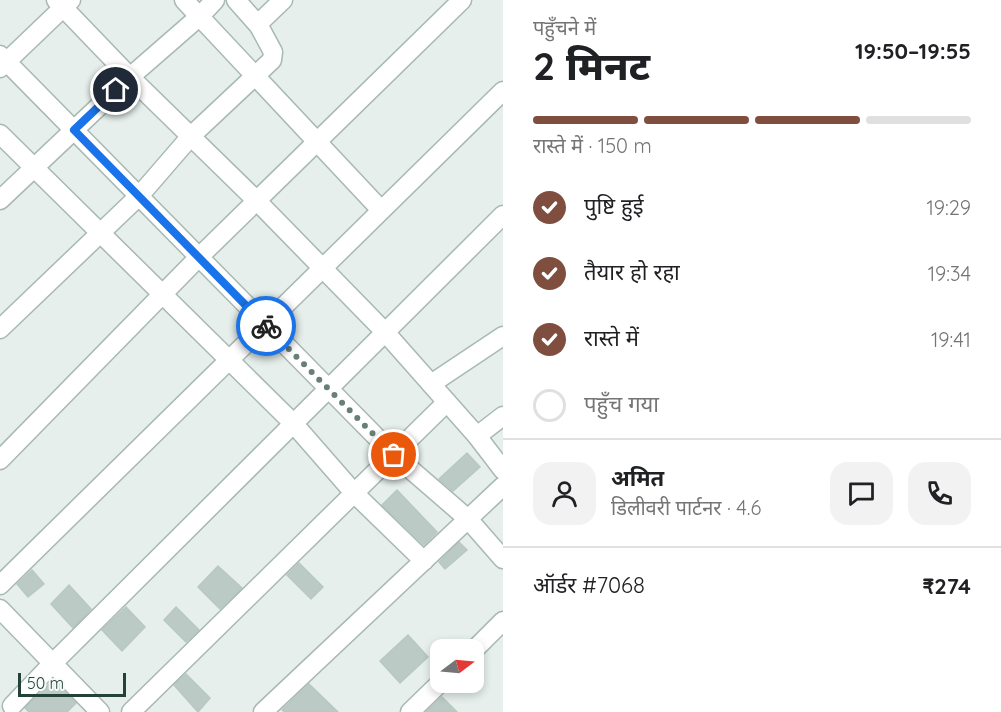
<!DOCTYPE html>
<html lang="hi">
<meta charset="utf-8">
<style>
body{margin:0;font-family:Quicksand,"Noto Sans Devanagari",sans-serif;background:#f2f2f2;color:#202124;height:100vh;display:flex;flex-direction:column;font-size:22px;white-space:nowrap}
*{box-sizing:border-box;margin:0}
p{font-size:20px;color:#757577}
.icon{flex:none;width:33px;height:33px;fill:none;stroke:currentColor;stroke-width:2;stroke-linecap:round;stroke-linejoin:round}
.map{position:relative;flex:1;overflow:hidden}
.side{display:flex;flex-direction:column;background:#fff;width:498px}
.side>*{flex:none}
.needle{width:39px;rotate:74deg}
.buttons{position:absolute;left:430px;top:639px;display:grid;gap:12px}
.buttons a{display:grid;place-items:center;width:54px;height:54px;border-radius:12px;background:#fff;box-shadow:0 3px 9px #0003;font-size:30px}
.scale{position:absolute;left:18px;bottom:15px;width:108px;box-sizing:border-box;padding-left:6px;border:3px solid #24423a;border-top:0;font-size:16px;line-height:21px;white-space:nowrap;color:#24423a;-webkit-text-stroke:4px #f7fbf9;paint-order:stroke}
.pin{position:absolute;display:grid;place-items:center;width:51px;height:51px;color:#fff;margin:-26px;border:3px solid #fff;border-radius:50%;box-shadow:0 2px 6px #0007}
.courier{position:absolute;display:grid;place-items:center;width:60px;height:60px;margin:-30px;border:4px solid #1a73e8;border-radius:50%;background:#fff;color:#222;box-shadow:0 2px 8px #0007}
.headline em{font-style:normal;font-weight:800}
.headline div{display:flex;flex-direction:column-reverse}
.headline{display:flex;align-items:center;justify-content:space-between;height:102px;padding:0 30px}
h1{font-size:39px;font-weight:800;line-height:45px}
.bar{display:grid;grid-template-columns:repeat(4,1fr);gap:9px 6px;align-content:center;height:72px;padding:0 30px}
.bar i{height:8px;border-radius:4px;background:#e0e0e0}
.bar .on{background:#7f4e3f}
.bar p{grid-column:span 4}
.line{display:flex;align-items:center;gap:15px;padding:0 30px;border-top:2px solid #e0e0e0}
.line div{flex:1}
.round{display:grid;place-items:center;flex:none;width:63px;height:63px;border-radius:18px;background:#f2f2f2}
ol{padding:0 30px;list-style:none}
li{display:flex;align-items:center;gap:18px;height:66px}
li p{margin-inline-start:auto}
li .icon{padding:6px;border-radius:50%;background:#7f4e3f;color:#fff;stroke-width:4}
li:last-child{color:#757577}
li i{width:33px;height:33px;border:3px solid #e0e0e0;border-radius:50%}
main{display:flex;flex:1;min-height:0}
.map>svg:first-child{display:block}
.building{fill:#bbcac4;stroke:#b8c9c2;stroke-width:1.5}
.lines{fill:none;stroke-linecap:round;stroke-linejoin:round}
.minor-casing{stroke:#a8b8b2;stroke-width:21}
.minor{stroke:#fff;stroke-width:18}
.done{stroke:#687f78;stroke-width:6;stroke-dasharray:0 10.8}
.route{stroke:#1a73e8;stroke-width:8}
</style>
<main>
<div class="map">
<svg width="503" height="712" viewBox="0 0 503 712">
<rect width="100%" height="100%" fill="#e6efeb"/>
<g class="building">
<path d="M467,453L480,467L453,491L439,479Z"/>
<path d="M397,490L437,532L424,545L382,505Z"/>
<path d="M459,542L467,550L445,569L439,562Z"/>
<path d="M299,563L323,587L311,599L287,575Z"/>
<path d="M218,566L242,588L220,609L198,587Z"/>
<path d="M32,570L44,584L28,597L17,584Z"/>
<path d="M69,585L91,609L73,628L51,604Z"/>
<path d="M126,607L145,627L122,651L102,630Z"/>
<path d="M176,607L199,630L186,642L164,620Z"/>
<path d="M408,635L428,657L400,683L380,661Z"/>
<path d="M186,674L210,698L198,712L174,685Z"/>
<path d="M53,680L76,703L67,712H29L25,708Z"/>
<path d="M309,684L338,712H285L282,710Z"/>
<path d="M442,697L457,712H426Z"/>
</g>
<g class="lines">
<defs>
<g id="minor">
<path d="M56,0L130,77L257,201L385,332L477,436L503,470"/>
<path d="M184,0L381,210"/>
<path d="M236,0L259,26"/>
<path d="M0,55L394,455L468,519L503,559"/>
<path d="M0,68L71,0"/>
<path d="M0,134L293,423L355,494L424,561"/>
<path d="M0,200L130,77L200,16L215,0"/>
<path d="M0,329L140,195L191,136L272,60L273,52L259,26L260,22L283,0"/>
<path d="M431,384L503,336"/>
<path d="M477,436L503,416"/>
<path d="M0,460L199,257L462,0"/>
<path d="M0,585L503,91"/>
<path d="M0,609L100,712"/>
<path d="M474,650L503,621"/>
<path d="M12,706L52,664L503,215"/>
<path d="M131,712L447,402"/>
<path d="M263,712L503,486"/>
<path d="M410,712L441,682"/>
</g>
</defs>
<use href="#minor" class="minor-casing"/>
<use href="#minor" class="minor"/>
</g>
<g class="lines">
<path class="done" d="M266,326L394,455"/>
<path class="route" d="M116,90L74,130L266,326"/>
</g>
</svg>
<div class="buttons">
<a><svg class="needle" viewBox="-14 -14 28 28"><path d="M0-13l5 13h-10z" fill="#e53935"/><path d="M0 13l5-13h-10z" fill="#757577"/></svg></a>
</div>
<div class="scale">50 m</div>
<div class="pin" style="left:394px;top:455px;background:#ea580c"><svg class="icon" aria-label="bag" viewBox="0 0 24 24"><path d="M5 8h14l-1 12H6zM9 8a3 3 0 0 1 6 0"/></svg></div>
<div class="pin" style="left:116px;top:90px;background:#1f2937"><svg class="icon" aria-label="home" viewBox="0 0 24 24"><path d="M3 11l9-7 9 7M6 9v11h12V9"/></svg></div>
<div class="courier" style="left:266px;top:326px"><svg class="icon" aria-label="bike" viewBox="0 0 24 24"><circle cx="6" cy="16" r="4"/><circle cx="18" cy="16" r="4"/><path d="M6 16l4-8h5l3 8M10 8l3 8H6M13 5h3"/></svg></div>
</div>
<section class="side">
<div class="headline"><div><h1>2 मिनट</h1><p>पहुँचने में</p></div><em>19:50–19:55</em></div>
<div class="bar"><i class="on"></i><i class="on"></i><i class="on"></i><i></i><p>रास्ते में · 150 m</p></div>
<ol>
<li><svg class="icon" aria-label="check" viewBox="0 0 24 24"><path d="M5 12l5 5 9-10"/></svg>पुष्टि हुई<p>19:29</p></li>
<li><svg class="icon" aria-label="check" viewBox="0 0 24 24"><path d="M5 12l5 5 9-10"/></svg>तैयार हो रहा<p>19:34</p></li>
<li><svg class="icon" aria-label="check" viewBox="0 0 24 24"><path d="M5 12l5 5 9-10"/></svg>रास्ते में<p>19:41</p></li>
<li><i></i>पहुँच गया</li>
</ol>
<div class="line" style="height:108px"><a class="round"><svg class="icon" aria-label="person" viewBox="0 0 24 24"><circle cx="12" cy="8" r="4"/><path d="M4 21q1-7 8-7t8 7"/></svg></a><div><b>अमित</b><p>डिलीवरी पार्टनर · 4.6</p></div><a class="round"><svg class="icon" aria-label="chat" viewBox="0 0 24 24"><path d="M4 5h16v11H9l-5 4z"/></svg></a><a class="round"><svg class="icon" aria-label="phone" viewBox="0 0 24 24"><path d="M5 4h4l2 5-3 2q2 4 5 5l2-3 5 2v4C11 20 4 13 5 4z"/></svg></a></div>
<div class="line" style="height:78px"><div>ऑर्डर #7068</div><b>₹274</b></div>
</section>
</main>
